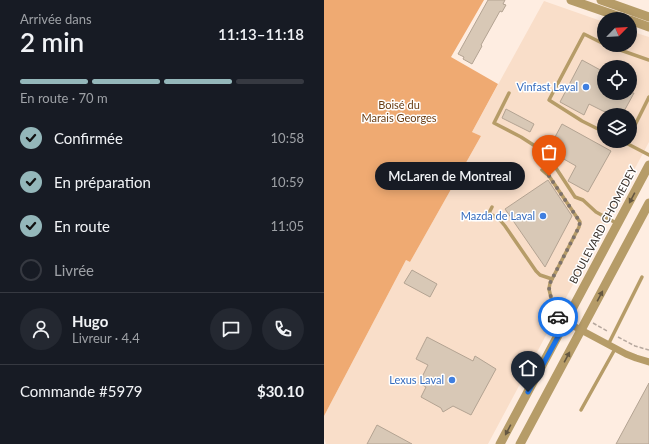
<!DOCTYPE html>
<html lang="fr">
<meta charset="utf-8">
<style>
body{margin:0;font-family:Lato,sans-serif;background:#242831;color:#f1f3f6;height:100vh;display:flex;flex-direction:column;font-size:15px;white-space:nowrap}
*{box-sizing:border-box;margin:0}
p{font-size:13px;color:#9ea1a6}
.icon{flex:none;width:22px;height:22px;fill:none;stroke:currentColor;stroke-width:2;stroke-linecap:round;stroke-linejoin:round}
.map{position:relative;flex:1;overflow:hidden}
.side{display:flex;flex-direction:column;background:#171b24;width:324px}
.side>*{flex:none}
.needle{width:26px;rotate:66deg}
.fabs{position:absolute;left:273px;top:12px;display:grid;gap:8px}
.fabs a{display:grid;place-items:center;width:40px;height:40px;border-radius:50%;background:#171b24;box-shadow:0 2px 10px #0003;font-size:20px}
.pin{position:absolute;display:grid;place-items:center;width:34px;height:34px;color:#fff;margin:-41px -17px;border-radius:50% 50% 50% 0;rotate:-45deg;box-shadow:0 0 4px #0007}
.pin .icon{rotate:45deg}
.courier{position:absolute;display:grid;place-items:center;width:40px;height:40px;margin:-20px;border:3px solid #1a73e8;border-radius:50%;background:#fff;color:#222;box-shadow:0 1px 5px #0007}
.bubble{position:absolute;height:28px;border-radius:14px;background:#171b24;box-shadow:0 2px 10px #0003;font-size:13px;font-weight:600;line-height:28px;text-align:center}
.headline em{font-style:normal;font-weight:600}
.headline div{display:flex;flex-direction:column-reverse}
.headline{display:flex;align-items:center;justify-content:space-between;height:68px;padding:0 20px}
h1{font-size:26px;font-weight:600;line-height:30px}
.bar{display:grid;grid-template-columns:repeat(4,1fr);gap:6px 4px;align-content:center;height:48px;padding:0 20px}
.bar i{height:5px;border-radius:3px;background:#363941}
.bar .active{background:#94b7ba}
.bar p{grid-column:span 4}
.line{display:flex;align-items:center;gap:10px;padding:0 20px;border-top:1px solid #363941}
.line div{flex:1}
.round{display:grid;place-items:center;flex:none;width:42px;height:42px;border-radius:21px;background:#242831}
ol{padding:0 20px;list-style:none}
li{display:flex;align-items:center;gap:12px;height:44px}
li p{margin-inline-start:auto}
li .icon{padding:4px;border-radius:50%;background:#94b7ba;color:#111;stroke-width:4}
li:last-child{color:#9ea1a6}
li i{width:22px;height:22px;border:2px solid #363941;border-radius:50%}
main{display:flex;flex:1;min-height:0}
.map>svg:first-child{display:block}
.built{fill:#f9dec9;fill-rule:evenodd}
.forest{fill:#efaa72}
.building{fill:#d8c8b6;stroke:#b3a392}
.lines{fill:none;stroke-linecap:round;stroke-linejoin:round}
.path{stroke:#b6a89e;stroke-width:1.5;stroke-dasharray:4 2;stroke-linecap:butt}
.service{stroke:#b69c68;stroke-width:3.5}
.minor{stroke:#b69c68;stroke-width:7}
.tertiary{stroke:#b69c68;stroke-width:9}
.oneway{fill:#655741}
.done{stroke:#7f736b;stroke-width:4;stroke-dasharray:0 7.2}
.route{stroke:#1a73e8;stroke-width:5}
.shop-dot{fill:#3f7fe0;stroke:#fff;stroke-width:1.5}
.labels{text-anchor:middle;stroke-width:3;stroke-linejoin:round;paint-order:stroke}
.shop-label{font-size:11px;fill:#366cbe;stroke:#fff;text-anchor:end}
.park-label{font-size:11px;fill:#6a3d13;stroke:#fff}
.street-label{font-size:11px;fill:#3a322c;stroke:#fff}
</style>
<main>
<section class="side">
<div class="headline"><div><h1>2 min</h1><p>Arrivée dans</p></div><em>11:13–11:18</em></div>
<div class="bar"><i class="active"></i><i class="active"></i><i class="active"></i><i></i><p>En route · 70 m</p></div>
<ol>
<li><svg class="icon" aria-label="check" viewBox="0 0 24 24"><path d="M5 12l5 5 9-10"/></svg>Confirmée<p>10:58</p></li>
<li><svg class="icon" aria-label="check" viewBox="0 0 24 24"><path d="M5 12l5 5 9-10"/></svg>En préparation<p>10:59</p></li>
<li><svg class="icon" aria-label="check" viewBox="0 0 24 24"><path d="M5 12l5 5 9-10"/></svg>En route<p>11:05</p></li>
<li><i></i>Livrée</li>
</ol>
<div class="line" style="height:72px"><a class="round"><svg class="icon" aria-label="person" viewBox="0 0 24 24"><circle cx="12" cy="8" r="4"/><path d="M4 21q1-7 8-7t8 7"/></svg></a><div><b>Hugo</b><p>Livreur · 4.4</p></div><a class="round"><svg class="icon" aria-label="chat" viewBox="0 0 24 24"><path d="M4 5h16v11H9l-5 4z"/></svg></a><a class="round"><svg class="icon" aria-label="phone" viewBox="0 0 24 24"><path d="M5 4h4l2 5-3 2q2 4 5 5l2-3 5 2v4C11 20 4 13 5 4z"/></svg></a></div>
<div class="line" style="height:52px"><div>Commande #5979</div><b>$30.10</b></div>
</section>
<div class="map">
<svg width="325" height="444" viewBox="0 0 325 444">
<rect width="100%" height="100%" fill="#feede1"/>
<path class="built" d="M220,1L280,22V45H306V31L325,37V142L164,444H2L0,438V416L82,260L86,262L157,136L148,132ZM280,67H306V93H280ZM280,115H306V141H280Z"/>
<path class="forest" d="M0,0H160L127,57L174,84L148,132L157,136L86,262L82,260L0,416Z"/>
<g class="building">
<path d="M164,0H181L179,4L182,5L178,12L176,11L157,45L158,46L148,64L139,59L140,57L134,54Z"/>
<path d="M258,60L280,72V93H310L298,115H287L265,104L260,115L236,102Z"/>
<path d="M182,109L210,124L206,132L178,118Z"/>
<path d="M238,124L287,151L264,192L244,181L252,166L224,150Z"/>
<path d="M224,180L248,216L221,267L181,209Z"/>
<path d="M88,270L113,284L106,297L80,283Z"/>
<path d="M103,337L149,361L151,356L172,369L147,415L129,406L119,412L117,408L97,397L102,387L95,383L104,365L92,359Z"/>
<path d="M325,383V444H292Z"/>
<path d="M53,425L88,444H43Z"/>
</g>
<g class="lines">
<g class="path">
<path d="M269,323L283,331"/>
<path d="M294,337L311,346L325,350"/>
</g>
<g class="service">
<path d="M280,44L260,34L225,100L258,121L280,132"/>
<path d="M282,45L325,60"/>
<path d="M185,93L170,123L197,137L211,146L230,165L251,197L259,200L272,212L294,224"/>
<path d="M306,135L325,97"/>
<path d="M303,141L302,143L325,155"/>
<path d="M218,170L225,176L256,222L255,227L226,283L225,289L228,302L224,311L241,321"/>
<path d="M168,207L165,213L176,220L181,226L212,271L216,275L228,279"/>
<path d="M284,345L318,277"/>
<path d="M257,410L291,349"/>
</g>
<path class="minor" d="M242,322L302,354L312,358L325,362"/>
<g class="tertiary">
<path d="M247,0L302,19"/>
<path d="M277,0L325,17"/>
<path d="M306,20L325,27"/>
<path d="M176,444L325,165"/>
<path d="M196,444L325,203"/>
</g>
</g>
<defs><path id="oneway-solid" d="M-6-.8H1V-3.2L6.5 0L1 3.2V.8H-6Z"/></defs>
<g class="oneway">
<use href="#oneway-solid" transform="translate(308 198) rotate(118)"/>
<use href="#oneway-solid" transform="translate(276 296) rotate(-62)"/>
<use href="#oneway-solid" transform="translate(243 357) rotate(-62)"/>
<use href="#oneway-solid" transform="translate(184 430) rotate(118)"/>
</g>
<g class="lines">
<path class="done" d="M225,176L256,222L255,227L226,283L225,288L228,302L224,311L234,317"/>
<path class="route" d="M204,392L242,322L234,317"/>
</g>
<g class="shop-dot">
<circle cx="262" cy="87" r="4"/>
<circle cx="219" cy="216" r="4"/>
<circle cx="128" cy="380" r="4"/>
</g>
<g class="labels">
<g class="shop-label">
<text x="254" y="91">Vinfast Laval</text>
<text x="211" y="220">Mazda de Laval</text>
<text x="120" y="384">Lexus Laval</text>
</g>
<g class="park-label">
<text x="75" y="109">Boisé du<tspan x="75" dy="13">Marais Georges</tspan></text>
</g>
<g class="street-label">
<text transform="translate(279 225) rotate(-62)" y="4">BOULEVARD CHOMEDEY</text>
</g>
</g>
</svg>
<div class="fabs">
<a><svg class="needle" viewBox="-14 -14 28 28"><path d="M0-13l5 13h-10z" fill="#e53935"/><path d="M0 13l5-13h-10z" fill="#9ea1a6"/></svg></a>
<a><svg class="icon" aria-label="locate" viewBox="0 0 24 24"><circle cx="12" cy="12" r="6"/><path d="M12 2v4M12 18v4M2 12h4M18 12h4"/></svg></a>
<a><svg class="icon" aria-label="layers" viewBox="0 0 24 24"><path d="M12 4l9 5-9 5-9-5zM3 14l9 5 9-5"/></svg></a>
</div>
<div class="pin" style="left:225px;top:176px;background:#ea580c"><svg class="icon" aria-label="bag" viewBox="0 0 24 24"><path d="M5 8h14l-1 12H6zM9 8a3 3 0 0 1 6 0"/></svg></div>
<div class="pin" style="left:204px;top:392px;background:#1f2937"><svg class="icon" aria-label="home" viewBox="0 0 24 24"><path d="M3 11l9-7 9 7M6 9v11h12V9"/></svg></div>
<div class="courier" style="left:234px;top:317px"><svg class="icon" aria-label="car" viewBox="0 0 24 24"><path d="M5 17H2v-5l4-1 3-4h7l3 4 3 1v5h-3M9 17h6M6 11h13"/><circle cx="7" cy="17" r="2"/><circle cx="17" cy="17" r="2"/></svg></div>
<div class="bubble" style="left:51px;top:162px;width:150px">McLaren de Montreal</div>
</div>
</main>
